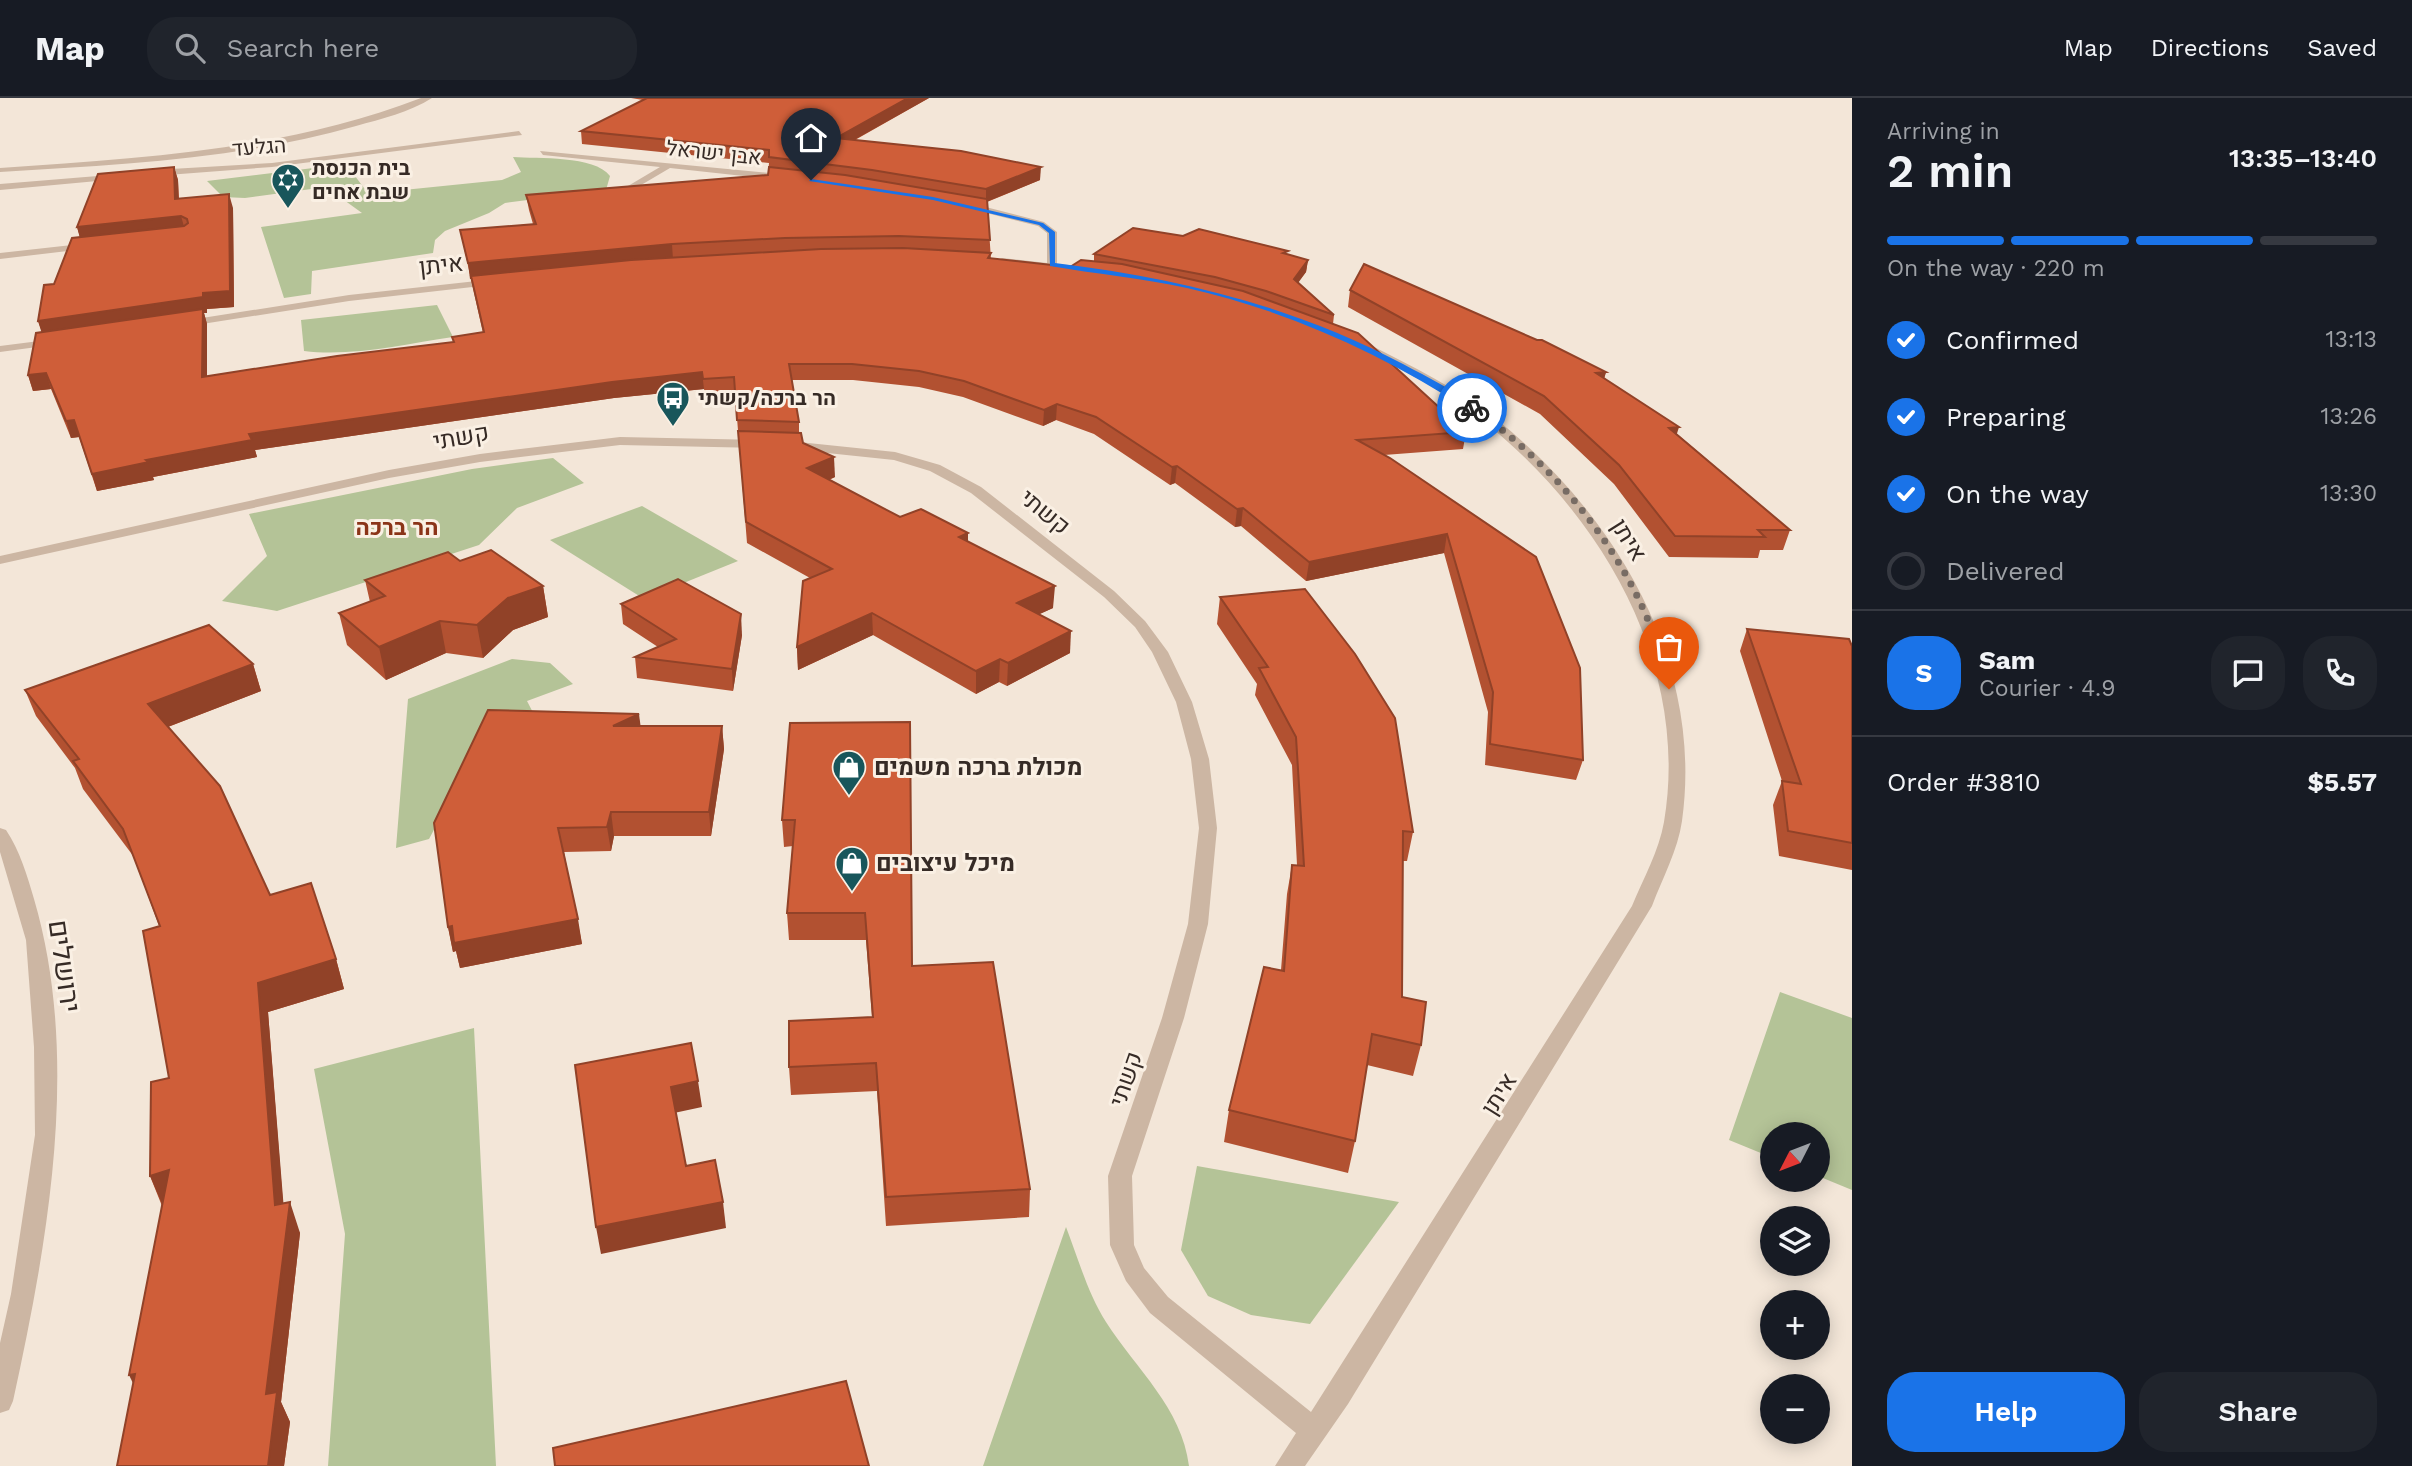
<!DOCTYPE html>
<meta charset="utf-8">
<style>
body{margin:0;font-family:"Work Sans",Heebo,sans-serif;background:#20242c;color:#f1f3f6;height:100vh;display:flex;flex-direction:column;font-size:26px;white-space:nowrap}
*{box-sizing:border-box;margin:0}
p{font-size:23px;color:#9ea1a6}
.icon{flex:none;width:38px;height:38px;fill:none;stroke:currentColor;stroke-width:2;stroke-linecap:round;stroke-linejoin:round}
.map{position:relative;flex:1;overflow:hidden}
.panel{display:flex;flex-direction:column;background:#171b24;width:560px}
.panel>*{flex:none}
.needle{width:46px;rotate:228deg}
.tools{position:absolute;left:1760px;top:1024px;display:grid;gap:14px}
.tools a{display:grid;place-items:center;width:70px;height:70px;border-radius:50%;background:#171b24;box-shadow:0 4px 18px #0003;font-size:35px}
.pin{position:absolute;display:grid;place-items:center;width:60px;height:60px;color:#fff;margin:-72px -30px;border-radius:50% 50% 50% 0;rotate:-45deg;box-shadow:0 0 7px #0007}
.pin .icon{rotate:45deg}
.courier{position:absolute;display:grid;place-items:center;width:70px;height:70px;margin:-35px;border:5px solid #1a73e8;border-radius:50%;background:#fff;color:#222;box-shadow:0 2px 9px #0007}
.headline em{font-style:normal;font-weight:600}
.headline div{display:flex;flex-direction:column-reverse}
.headline{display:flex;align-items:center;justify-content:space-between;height:119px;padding:0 35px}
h1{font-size:46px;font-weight:600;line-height:52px}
.bar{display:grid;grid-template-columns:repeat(4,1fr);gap:10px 7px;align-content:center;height:84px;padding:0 35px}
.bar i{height:9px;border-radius:5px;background:#363941}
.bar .on{background:#1a73e8}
.bar p{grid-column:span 4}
.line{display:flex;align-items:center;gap:18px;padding:0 35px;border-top:2px solid #363941}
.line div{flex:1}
.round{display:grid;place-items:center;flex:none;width:74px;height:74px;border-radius:28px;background:#20242c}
ol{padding:0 35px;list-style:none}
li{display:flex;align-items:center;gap:21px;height:77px}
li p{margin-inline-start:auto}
li .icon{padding:7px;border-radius:50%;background:#1a73e8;color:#fff;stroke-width:4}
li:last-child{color:#9ea1a6}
li i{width:38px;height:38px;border:4px solid #363941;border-radius:50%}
.action{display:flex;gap:14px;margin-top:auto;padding:14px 35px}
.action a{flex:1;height:80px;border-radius:28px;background:#1a73e8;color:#fff;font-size:28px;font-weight:600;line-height:80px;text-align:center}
.action a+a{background:#20242c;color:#f1f3f6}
header{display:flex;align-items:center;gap:42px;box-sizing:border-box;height:98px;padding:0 35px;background:#171b24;border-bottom:2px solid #363941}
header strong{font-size:33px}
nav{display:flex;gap:38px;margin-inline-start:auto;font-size:24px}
.search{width:490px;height:63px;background:#20242c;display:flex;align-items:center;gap:18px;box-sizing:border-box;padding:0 24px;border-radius:28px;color:#9ea1a6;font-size:26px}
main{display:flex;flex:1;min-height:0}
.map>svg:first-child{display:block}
.green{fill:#b4c397}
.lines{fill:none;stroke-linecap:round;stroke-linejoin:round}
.minor{fill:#ccb6a3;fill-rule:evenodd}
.wall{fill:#b25131}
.shaded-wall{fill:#914228}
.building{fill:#cf5e39;stroke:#914228;stroke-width:2}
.route{fill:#1a73e8}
.done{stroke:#786c64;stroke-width:7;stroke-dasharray:0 12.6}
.labels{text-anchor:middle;stroke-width:6;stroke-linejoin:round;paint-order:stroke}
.far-street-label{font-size:21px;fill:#362b26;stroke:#faf0e4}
.far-poi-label{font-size:21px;font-weight:bold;fill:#362b26;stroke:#faf0e4;text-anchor:start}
.far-quarter-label{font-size:23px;font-weight:bold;fill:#8b3418;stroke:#faf0e4}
.street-label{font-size:24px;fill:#362b26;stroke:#faf0e4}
.poi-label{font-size:24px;font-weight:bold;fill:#362b26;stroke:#faf0e4;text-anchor:start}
.near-street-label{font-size:28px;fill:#362b26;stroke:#faf0e4}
</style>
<header>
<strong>Map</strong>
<div class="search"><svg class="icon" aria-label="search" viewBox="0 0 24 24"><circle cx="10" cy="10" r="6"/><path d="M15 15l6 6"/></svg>Search here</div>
<nav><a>Map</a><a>Directions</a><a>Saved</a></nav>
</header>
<main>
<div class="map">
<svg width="1852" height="1368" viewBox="0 0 1852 1368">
<rect width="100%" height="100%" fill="#f3e6d8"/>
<g class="green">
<path d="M513,59C538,61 594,57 610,78L606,92L505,105L489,115L445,133L435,142L433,155L312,173L311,196L284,200L261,129L362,115L326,89L245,100L223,99L207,83L346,66L364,90L374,95L502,82L521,74Z"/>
<path d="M437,207L453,239C405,246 352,259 304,253L301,222Z"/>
<path d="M553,360L584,385L517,410L479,447L277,513L222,503L267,458L249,416L472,371Z"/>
<path d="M642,408L738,463L644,501L550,442Z"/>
<path d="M512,561L550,565L573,586L527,603L541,630L488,631L429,741L396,750L408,601Z"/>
<path d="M1780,894L1852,920V1092L1818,1078V1036H1773V1060L1729,1042Z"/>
<path d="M474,930L496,1368H328L345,1136L314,971Z"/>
<path d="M1197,1068L1399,1104L1310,1226L1251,1217L1208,1198L1181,1152Z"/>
<path d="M1066,1129C1078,1160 1088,1196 1106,1224C1136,1271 1182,1310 1189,1368H983Z"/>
</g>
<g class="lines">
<g class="minor">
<path d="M421,0H432C410,14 381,21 356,28C241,61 119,67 0,74V70C143,60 286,52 421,0Z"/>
<path d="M519,33L522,37L272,69L154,78L150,75L154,72L272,65Z"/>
<path d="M540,53L790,77L794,80L790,83L670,70L631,93L628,88L660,69L543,57Z"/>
<path d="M122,76L119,81L0,92V86Z"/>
<path d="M966,104L1044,124L1057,134V166L1092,169L1097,172L1092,175L999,165L997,163L1002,160L1047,165V135L1038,128L963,109V105Z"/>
<path d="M90,145L93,146V150L0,161V155Z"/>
<path d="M495,181L499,182V186L349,203L183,229L178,226L183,223L349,197Z"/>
<path d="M55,241L59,242V246L0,254V248Z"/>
<path d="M1360,246H1368C1412,268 1457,290 1496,321C1616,417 1704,565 1682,723C1678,752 1662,781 1652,808L1348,1306L1305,1368H1275L1296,1335L1150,1215L1126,1183L1110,1147L1108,1078L1162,920L1188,826L1199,730L1191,661L1176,604L1152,554L1135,529L1104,499L971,395L930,373L894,362L789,351L783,347L789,343L895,354L940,367L981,389L1114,493L1145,523L1168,554L1192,604L1209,661L1217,730L1208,826L1184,920L1132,1078L1134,1147L1144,1170L1168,1199L1311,1314L1632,808C1643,781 1659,753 1664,724C1690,569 1604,421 1487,326C1449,295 1404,273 1360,250Z"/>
<path d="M620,339L761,342L767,346L761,350L620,347L480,364L389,380L0,466V458L389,372L480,356Z"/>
<path d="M0,730L6,732C20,753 27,777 34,801C81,961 48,1143 13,1303L9,1312L0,1315V1245L11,1196L35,1037L34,949L26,842L0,754Z"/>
</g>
</g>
<g class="wall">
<path d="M631,0H929L855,42L1040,82L987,104L991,161L1070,169L1094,163V156L1288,157L1308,162L1306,174L1298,184L1334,217L1333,226L1466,334L1463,351L1384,357L1536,459L1583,662L1576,682L1485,667L1488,614L1444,455L1306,483L1241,428L1235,429L1175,385L1170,387L1094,336L1056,322L1043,328L963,299L919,289L853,282H792L799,324V335L803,345L835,379L829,382L900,419L968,443L1053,510L1039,516L1070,555L1007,588L999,584L976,596L873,537L798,572L797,549L810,480L747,445L735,295L705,297L704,291L614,300L255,352L257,359L153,379L154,382L97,393L79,339L71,340L51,291L33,293L28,277L42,234L38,223L54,186L80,139L77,129L174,69L178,82L179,100L233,110L234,209L207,211V215H204L207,226V278L453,244L452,239L483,235L460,132L533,126L529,112L526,97L768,77L769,65L582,46L581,33L643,2Z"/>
<path d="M1350,192L1606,274L1604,280L1677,336L1790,432L1783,452H1760L1758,460L1669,459L1614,386L1540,316L1348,209Z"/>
<path d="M460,463L543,488L548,519L513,532L483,560L446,555L386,582L347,547L339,515L370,504L365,482Z"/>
<path d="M1220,499L1413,734L1407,763H1402V899L1421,947L1413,978L1367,967L1355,1043L1348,1075L1224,1044L1229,1012L1281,872L1287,796L1292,767H1297L1292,667L1255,597L1257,586L1217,526Z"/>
<path d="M621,506L742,537L733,593L637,580L635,559L658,549L623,526Z"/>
<path d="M1747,531L1852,548V772L1779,758L1773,707L1782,683L1740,553Z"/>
<path d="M253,566L261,593L168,629L270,797L336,861L344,891L268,914L283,1106L300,1135L281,1304L290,1324L284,1368H117L133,1286L162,1108L150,1078L169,980L159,828L134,759L83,691L75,670L36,618L25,592Z"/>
<path d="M790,625L912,868L1030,1091L1029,1119L886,1128L877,993L791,997L789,969L872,919L866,842H789L787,815L793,748L784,749L782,722Z"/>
<path d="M640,628H722L724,651L711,738H614L611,753L564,754L582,846L460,870L456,853L453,854L448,829Z"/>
</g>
<g class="shaded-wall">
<path d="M908,0H929L836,52V40Z"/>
<path d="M174,69L178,82L179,115L175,101Z"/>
<path d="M1041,69L1040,82L986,104V91Z"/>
<path d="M229,96L233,110L234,209L207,211V215H204L207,226V295L43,239L38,223L203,195Z"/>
<path d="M181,118L185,132L81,144L77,129Z"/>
<path d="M672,146L673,162L470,181L468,165Z"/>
<path d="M1308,162L1306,174L1293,192L1294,181Z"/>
<path d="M702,274L704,291L614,300L255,352L257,359L153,379L154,382L97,393L92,376L249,336L612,284Z"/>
<path d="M1606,274L1601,292L1596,275Z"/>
<path d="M46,275L51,291L33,293L28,277Z"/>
<path d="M1057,306L1056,322L1043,328L1044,312Z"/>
<path d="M74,322L79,339L71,340L66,323Z"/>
<path d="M1679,329L1673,348L1669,330Z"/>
<path d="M834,359L835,379L808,390L807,370Z"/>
<path d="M1177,368L1175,385L1170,387L1172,369Z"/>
<path d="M1243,410L1241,428L1235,429L1237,411Z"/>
<path d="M968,435V456L959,439Z"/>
<path d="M1447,436L1444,455L1306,483L1309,464Z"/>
<path d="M543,488L548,519L513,532L483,560L477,527L508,500Z"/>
<path d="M1055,488L1053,510L1016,527L1017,505Z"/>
<path d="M872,515L873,537L798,572L797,549Z"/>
<path d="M741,516L742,537L733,593L732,571Z"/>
<path d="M440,523L446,555L386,582L379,549Z"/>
<path d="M1071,533L1070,555L1007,588L1008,565Z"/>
<path d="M1000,561L999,584L976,596V573Z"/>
<path d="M253,566L261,593L157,633L148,606Z"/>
<path d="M639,616L642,639L613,628Z"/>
<path d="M722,628L724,651L711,738L709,714Z"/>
<path d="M611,714L614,738L611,753L607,729Z"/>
<path d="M578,821L582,846L460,870L456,853L453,854L448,829Z"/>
<path d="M336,861L344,891L268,914L286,1137L290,1104L300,1135L281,1304L290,1324L284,1368H268L266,1296L275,1107L258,885Z"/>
<path d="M698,983L702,1009L674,1015L671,989Z"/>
<path d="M169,1072L163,1108L150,1078Z"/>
<path d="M723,1104L726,1130L601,1156L596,1129Z"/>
<path d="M135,1276L144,1308L129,1277Z"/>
</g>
<g class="building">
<path d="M647,0H908L836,40L961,53L1041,69L986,91L872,72L769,59V52L581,33Z"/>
<path d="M174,69L175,101L229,96L230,193L203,195V199L38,223L44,187L54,186L72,140L184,128L188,125L187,121L181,118L77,129L98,76Z"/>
<path d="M769,69L845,77L987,101L990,142L899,138L785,140L672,146L468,165L460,132L536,126L526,97L768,77Z"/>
<path d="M1133,130L1183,138L1199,131L1288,153L1283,155L1308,162L1294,181L1334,217L1266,193L1215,179L1094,156Z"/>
<path d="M903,150L991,155L988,160L1070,169L1081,162L1122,166L1243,193L1358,235L1466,334L1357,342L1390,360L1536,459L1580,570L1583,662L1490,646L1493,594L1447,436L1309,464L1243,410L1237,411L1177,368L1172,369L1096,319L1057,306L1044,312L964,283L919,273L852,266H789L799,324L737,322L734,279L703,281L702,274L612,284L249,336L252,342L146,362L149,364L92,376L74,322L66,323L46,275L28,277L36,235L203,211L202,279L337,258L454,244L452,239L484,234L471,178L631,162L821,151Z"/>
<path d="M1364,166L1537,242H1542L1606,274L1596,275L1679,329L1669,330L1790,432H1758L1765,439L1675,438L1619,367L1544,298L1350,192Z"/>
<path d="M738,333L801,335L803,345L834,359L807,370L900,419L921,411L968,435L959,439L1055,488L1017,505L1071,533L1008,565L1000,561L976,573L872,515L797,549L803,483L832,471L746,424Z"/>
<path d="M491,452L543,488L508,500L477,527L440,523L379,549L339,515L385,498L365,482L448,454L460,463Z"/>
<path d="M678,481L741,516L732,571L635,559L676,541L621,506Z"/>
<path d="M1305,491L1355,556L1395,620L1413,734L1403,733L1402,899L1426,904L1421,947L1372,936L1355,1043L1229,1012L1264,869L1284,873L1292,767L1304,768L1296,639L1259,570L1268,569L1220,499Z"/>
<path d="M209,527L253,566L148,606L220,688L270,797L311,785L336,861L258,885L275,1107L290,1104L266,1296L277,1294L268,1368H117L135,1276L129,1277L169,1072L150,1078L151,984L169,980L143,833L160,828L123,731L73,663L79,661L25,592Z"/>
<path d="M1747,531L1849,541L1852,548V745L1788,733L1782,683L1801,686Z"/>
<path d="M488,612L639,616L613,628H722L709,714H611L607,729L558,730L578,821L454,845L452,828L448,829L434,725Z"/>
<path d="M910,624L912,868L993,864L1030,1091L886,1099L876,965L789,969V923L873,919L865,815H787L795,722H782L790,625Z"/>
<path d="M691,945L698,983L671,989L686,1068L715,1062L723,1104L596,1129L575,967Z"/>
<path d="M846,1283L869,1368H555L553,1350Z"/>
</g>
<path class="route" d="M811,81L933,99L1043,125L1055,134V165C1177,180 1294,208 1403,266C1427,279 1455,292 1476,310L1469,312C1382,256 1289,213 1187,190C1141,180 1096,176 1050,168L1049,135L1039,127L933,102L809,83Z"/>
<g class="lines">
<path class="done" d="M1472,310C1563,370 1649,482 1669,591"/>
</g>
<defs>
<symbol id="synagogue-pin" viewBox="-11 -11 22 30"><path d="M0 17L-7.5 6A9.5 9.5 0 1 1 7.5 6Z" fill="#18565b" stroke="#faf0e4"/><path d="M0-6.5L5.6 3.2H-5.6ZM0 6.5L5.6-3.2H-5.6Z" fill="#fff"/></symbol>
<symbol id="bus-pin" viewBox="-11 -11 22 30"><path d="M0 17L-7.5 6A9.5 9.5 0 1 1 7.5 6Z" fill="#18565b" stroke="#faf0e4"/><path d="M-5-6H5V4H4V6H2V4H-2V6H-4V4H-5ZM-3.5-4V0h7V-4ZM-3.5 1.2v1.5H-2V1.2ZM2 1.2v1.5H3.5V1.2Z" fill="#fff"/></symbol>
<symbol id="shop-pin" viewBox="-11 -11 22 30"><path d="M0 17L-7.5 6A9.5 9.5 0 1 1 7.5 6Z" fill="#18565b" stroke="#faf0e4"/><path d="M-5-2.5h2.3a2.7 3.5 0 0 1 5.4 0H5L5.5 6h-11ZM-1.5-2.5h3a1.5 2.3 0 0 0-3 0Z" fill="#fff"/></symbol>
</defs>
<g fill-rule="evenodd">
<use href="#synagogue-pin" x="269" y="63" width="38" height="52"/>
<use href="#bus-pin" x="654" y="281" width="38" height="52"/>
<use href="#shop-pin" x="830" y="650" width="38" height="52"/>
<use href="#shop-pin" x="833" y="746" width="38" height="52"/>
</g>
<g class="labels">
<g class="far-street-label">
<text transform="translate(259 49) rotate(-4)" y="7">הגלעד</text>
<text transform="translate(714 55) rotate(6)" y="7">אבן ישראל</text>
</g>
<g class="far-poi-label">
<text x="312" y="77">בית הכנסת<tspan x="312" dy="24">שבת אחים</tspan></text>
<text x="698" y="307">הר ברכה/קשתי</text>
</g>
<g class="far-quarter-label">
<text x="397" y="437">הר ברכה</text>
</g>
<g class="street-label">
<text transform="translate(441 167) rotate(-6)" y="8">איתן</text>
<text transform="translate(461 339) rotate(-10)" y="8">קשתי</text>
<text transform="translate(1045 414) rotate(39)" y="8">קשתי</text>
<text transform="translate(1629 442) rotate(58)" y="8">איתן</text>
<text transform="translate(1126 981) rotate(-71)" y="8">קשתי</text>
<text transform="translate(1499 996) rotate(-58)" y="8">איתן</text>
</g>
<g class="poi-label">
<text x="874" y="677">מכולת ברכה משמים</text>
<text x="876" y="773">מיכל עיצובים</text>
</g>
<g class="near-street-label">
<text transform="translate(65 868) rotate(82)" y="10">ירושלים</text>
</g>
</g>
</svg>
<div class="tools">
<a><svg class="needle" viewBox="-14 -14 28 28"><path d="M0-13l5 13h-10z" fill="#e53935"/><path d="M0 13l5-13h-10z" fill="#9ea1a6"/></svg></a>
<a><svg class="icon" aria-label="layers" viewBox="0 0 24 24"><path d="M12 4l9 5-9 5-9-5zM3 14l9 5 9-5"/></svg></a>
<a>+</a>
<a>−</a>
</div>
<div class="pin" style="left:1669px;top:591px;background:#ea580c"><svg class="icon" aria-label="bag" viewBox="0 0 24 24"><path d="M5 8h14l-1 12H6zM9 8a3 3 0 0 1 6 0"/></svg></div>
<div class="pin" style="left:811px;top:82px;background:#1f2937"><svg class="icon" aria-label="home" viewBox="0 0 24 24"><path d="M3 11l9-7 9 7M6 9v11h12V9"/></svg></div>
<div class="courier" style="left:1472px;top:310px"><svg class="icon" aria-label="bike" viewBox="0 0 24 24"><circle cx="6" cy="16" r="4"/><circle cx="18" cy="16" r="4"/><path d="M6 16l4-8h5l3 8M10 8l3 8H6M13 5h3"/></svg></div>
</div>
<section class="panel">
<div class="headline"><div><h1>2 min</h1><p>Arriving in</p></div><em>13:35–13:40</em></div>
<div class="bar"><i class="on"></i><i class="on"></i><i class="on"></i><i></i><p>On the way · 220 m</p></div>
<ol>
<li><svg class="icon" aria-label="check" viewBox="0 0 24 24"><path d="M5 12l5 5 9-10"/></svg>Confirmed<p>13:13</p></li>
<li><svg class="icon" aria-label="check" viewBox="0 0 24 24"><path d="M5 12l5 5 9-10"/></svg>Preparing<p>13:26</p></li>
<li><svg class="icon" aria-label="check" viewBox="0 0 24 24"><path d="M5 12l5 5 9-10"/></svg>On the way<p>13:30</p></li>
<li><i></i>Delivered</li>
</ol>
<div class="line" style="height:126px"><b class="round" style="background:#1a73e8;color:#fff">S</b><div><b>Sam</b><p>Courier · 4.9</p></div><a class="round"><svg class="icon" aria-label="chat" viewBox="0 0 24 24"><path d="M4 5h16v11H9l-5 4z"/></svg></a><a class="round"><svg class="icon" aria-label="phone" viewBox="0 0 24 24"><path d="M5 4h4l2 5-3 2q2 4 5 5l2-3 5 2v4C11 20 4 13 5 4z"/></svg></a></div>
<div class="line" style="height:91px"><div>Order #3810</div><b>$5.57</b></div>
<div class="action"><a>Help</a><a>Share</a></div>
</section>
</main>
